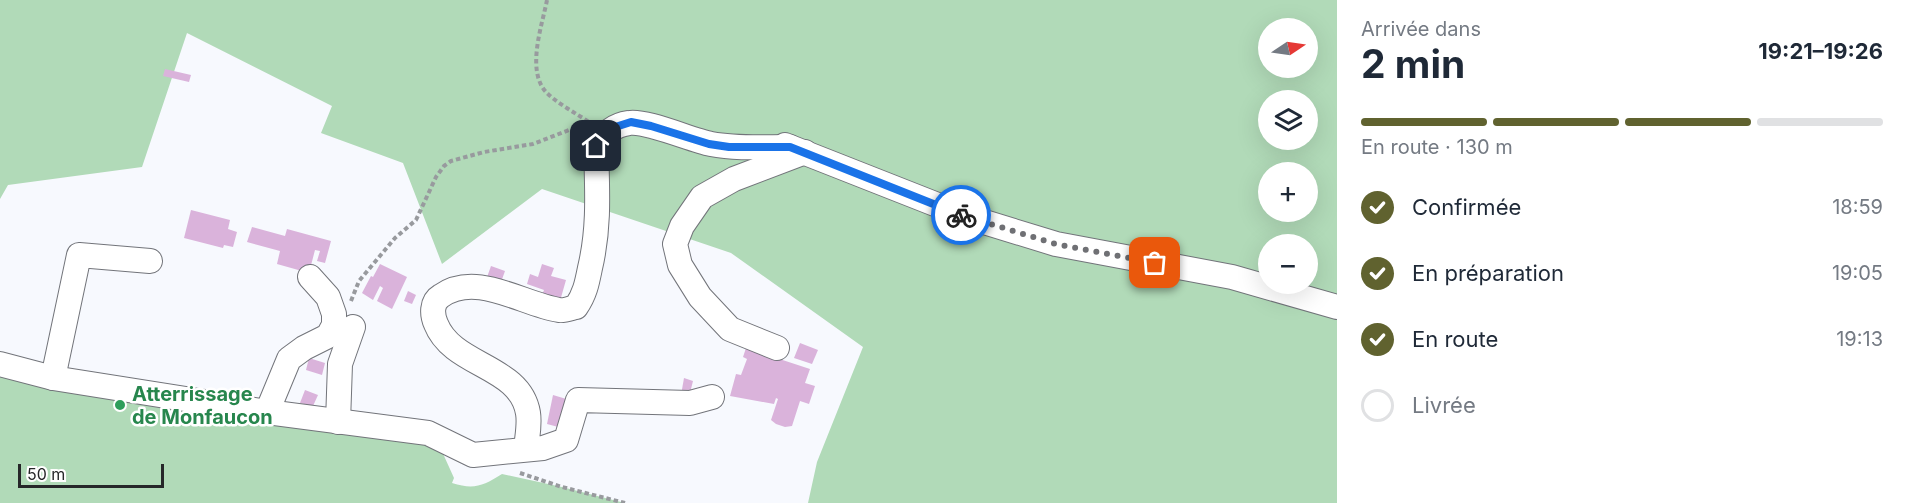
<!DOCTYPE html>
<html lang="fr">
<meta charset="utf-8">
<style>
body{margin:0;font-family:Inter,sans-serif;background:#f6f6f7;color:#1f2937;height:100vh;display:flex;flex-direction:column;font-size:22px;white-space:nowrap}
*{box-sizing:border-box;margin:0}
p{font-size:20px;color:#747a83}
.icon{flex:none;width:33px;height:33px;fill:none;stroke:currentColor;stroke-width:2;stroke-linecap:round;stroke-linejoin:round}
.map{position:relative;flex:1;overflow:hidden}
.details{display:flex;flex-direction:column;background:#fff;width:570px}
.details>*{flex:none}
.needle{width:39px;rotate:77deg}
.controls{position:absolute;left:1258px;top:18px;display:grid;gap:12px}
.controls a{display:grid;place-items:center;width:60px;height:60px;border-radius:50%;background:#fff;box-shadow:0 6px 24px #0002;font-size:30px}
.scale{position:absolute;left:18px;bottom:15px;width:146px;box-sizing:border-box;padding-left:6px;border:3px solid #262729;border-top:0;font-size:16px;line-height:21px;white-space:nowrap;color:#262729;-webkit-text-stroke:4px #fff;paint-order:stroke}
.pin{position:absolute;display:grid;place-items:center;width:51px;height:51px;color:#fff;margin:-26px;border-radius:12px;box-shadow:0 3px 9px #0006}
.courier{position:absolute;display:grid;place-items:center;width:60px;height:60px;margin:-30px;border:4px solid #1a73e8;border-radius:50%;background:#fff;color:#222;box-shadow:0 2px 8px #0007}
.head em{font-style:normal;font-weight:700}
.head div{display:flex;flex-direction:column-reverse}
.head{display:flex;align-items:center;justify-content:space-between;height:102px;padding:0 24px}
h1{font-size:39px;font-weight:700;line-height:45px}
.bar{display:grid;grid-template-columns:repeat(4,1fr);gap:9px 6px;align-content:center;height:72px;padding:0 24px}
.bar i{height:8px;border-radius:4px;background:#e0e1e3}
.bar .on{background:#60622f}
.bar p{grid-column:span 4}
ol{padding:0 24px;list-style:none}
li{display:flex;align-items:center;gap:18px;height:66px}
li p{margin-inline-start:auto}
li .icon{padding:6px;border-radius:50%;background:#60622f;color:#fff;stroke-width:4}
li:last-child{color:#747a83}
li i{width:33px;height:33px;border:3px solid #e0e1e3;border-radius:50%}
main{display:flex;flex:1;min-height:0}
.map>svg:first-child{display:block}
.green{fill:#b1dab8;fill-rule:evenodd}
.building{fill:#dab3db}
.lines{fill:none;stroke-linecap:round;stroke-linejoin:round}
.minor-casing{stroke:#72747a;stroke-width:26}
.path{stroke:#989a9e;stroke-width:4;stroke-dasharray:4.5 3;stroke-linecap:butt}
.minor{stroke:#fff;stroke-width:24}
.done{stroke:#6f7074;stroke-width:6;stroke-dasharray:0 10.8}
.route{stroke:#1a73e8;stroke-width:8}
.leisure-dot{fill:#2e9e5b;stroke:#fff;stroke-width:2}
.labels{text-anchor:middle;stroke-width:5;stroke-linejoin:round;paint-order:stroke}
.leisure-label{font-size:20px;font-weight:bold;fill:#27864d;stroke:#fff;text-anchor:start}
</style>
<main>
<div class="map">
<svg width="1337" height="503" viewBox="0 0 1337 503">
<rect width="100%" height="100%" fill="#f7f9fe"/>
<g class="green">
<path d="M0,0H1337V503H808L817,462L863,347L731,253L542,189L442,264L403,163L321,133L332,106L187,33L142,167L8,185L0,199ZM1269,28H1308V68H1269ZM1269,100H1308V140H1269ZM1269,172H1308V212H1269ZM1269,244H1308V284H1269Z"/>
<path d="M0,362L440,447L454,478L452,483C474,490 483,486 502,474L562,487L625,503H0Z"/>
</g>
<g class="building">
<path d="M165,69L191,75L189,82L163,76Z"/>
<path d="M191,210L230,220L228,229L237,232L233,247L224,245L223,248L184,238Z"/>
<path d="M252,227L285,236L287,229L331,241L325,263L317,261L320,251L315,250L309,273L277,264L280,251L247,242Z"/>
<path d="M380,264L407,277L392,309L377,301L383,288L380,286L373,300L362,293L371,276L373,277Z"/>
<path d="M542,264L554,268L551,276L566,280L560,301L542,295L544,290L527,284L530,274L538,277Z"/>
<path d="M491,266L505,271L500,285L486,280Z"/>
<path d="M408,291L416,295L412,304L404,301Z"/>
<path d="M800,343L818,350L812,364L794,358Z"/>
<path d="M746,348L810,369L805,383L815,386L809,404L800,401L792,426L785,427L776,424L771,420L778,399L776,398L774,404L730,396L736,374L741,375L747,359L743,357Z"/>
<path d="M309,358L325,363L322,375L306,370Z"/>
<path d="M684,378L693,381L689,397L681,395Z"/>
<path d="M305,390L318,395L313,406L300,403Z"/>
<path d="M553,395L573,401L562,428L547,424Z"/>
</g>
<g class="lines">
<defs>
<g id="minor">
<path d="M785,145L968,217L1056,244L1232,277L1337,307"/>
<path d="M777,348L730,329L700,297L680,265L675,244L682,226L702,197L734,179L805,152"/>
<path d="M0,364L53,378L267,412L428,433L473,455L543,448L566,440L578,400L690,403L712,397"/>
<path d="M53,378L79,255L150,261"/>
<path d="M267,412L289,359L304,348L328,336L334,325V314L328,297L310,277"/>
<path d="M338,422L340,364L353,327"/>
<path d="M526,449C527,437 530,425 528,413C520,365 453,367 436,324C432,315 431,302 441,296C476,271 522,304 559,310C564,311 571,308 576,307C585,294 587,283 590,268C600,226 597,188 596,145C605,134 613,125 629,123C646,120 691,140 711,144C737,149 764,147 790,147"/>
</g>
</defs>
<use href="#minor" class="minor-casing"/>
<g class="path">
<path d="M547,0C542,26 526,70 546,92C555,102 577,114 589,122"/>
<path d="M351,301L359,281L395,238L416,220L436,177L444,166L451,161L484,152L533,144L587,123"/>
<path d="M520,473L562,487L625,503"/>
</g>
<use href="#minor" class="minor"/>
</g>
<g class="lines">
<path class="done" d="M961,215L1056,244L1155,263"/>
<path class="route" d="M596,146L609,129L631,122L651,126L709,144L729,147H790L961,215"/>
</g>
<circle class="leisure-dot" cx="120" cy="405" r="6"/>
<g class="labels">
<g class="leisure-label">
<text x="132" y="401">Atterrissage<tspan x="132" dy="23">de Monfaucon</tspan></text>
</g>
</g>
</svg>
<div class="controls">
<a><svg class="needle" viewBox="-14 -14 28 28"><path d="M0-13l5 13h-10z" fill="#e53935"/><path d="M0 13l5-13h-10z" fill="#747a83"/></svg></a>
<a><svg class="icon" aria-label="layers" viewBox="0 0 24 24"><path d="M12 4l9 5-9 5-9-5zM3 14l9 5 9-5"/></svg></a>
<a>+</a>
<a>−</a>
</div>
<div class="scale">50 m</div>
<div class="pin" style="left:1155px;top:263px;background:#ea580c"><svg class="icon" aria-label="bag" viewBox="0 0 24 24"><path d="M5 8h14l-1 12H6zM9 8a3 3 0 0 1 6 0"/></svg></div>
<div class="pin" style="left:596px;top:146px;background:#1f2937"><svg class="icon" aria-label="home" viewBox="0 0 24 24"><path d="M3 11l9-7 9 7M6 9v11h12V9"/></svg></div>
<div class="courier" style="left:961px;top:215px"><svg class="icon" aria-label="bike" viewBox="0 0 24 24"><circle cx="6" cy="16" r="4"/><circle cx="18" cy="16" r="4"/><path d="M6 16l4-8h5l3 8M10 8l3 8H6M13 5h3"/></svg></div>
</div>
<section class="details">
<div class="head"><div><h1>2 min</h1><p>Arrivée dans</p></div><em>19:21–19:26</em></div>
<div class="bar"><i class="on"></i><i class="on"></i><i class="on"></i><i></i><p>En route · 130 m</p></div>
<ol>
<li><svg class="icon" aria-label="check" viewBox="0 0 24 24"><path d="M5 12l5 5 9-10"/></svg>Confirmée<p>18:59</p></li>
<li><svg class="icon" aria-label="check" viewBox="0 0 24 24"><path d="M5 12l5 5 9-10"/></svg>En préparation<p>19:05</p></li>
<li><svg class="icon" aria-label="check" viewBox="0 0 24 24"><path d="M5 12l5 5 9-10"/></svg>En route<p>19:13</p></li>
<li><i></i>Livrée</li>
</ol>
</section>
</main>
